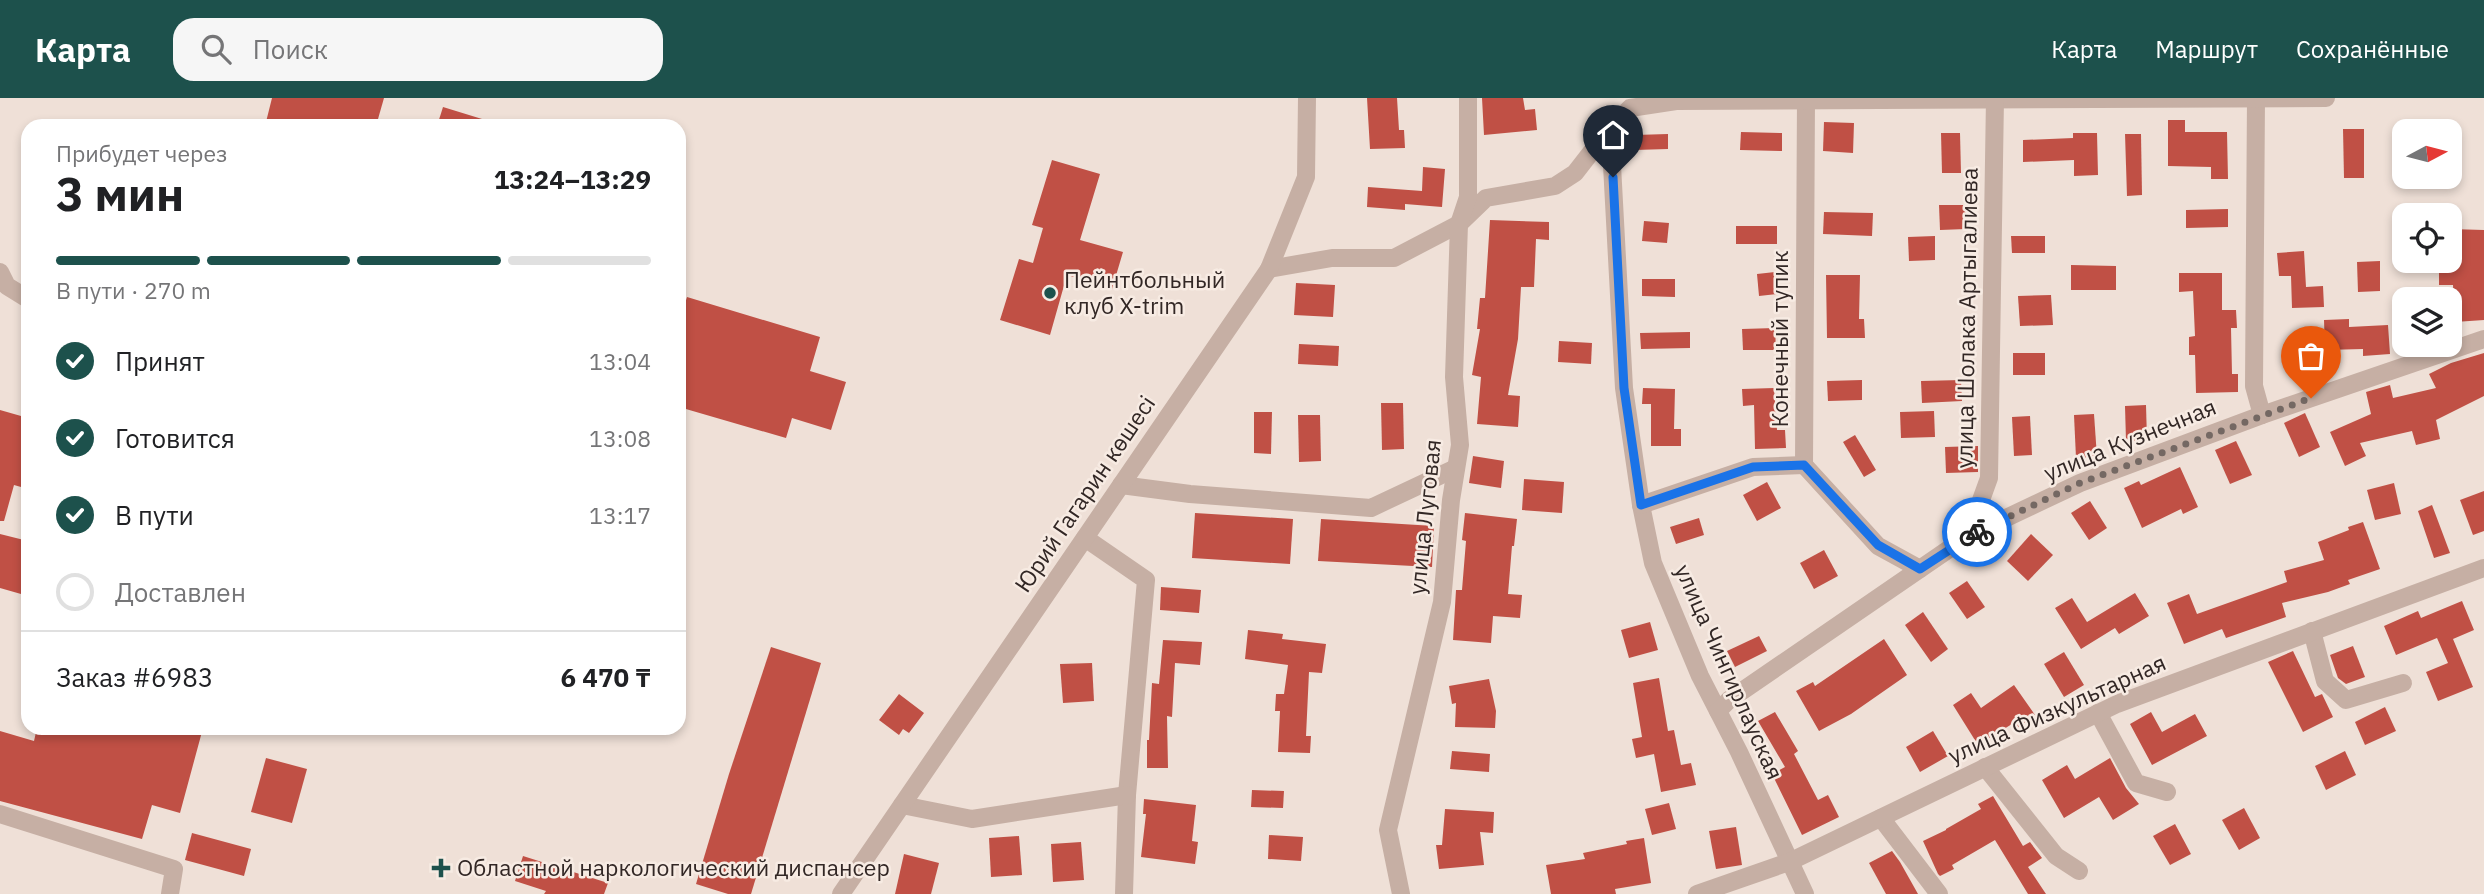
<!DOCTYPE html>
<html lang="ru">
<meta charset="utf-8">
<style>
body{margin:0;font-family:"IBM Plex Sans",sans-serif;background:#f6f6f6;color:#202124;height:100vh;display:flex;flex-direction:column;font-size:26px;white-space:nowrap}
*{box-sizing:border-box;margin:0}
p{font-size:23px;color:#757577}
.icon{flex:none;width:38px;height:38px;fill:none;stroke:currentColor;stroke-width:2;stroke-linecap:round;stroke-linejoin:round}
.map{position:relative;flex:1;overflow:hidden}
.drawer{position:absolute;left:21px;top:21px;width:665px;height:616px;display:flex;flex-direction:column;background:#fff;border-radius:21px;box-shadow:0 4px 10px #0003}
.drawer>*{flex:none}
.needle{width:46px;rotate:83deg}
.tools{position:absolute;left:2392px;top:21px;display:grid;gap:14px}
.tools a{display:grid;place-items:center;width:70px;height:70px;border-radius:14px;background:#fff;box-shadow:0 4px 10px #0003;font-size:35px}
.pin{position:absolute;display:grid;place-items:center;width:60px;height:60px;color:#fff;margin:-72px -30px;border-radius:50% 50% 50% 0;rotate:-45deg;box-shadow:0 0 7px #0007}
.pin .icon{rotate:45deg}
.courier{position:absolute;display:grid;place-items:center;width:70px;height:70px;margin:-35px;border:5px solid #1a73e8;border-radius:50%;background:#fff;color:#222;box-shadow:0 2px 9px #0007}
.headline em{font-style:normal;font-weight:700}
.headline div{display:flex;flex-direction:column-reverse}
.headline{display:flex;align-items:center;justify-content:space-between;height:119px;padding:0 35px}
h1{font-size:46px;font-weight:700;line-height:52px}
.bar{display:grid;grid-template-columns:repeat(4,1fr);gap:10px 7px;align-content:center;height:84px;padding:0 35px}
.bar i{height:9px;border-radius:5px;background:#e0e0e0}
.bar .selected{background:#1d514c}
.bar p{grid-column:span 4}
.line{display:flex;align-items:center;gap:18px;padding:0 35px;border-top:2px solid #e0e0e0}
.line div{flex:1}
ol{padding:0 35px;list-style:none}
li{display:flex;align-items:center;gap:21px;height:77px}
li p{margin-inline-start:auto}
li .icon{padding:7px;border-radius:50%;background:#1d514c;color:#fff;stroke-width:4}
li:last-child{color:#757577}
li i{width:38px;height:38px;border:4px solid #e0e0e0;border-radius:50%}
header{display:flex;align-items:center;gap:42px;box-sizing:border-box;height:98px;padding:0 35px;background:#1d514c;color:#fff}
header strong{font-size:33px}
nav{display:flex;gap:38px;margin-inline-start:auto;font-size:24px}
.search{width:490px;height:63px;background:#f6f6f6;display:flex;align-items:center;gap:18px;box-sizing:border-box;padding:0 24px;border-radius:21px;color:#757577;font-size:26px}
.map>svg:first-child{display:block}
.building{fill:#c05045}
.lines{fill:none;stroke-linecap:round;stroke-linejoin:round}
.minor{stroke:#c6afa4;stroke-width:18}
.done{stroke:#746863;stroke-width:7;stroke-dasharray:0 12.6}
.route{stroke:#1a73e8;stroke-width:9}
.poi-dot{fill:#1d514c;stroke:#f7ebe3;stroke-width:2.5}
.labels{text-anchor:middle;stroke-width:5;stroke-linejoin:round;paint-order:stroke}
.poi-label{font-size:23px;fill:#322725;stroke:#f7ebe3;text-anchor:start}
.street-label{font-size:23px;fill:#322725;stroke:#f7ebe3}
</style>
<header>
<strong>Карта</strong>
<div class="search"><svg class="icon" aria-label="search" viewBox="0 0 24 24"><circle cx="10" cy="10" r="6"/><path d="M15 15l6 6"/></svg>Поиск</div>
<nav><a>Карта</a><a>Маршрут</a><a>Сохранённые</a></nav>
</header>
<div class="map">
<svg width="2484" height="796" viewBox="0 0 2484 796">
<rect width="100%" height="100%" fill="#efe0d7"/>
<g class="building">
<path d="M272,0H384L376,28H265Z"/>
<path d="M1367,0H1397L1399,32H1404L1405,50L1370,51Z"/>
<path d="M1482,0H1523L1525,12L1535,11L1537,32L1484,37Z"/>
<path d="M443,9L495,25L494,28H437Z"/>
<path d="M2168,22H2185V34H2227L2228,81H2211V69L2168,68Z"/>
<path d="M1824,24L1854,25L1853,55L1823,53Z"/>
<path d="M2343,31H2364V80H2344Z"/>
<path d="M1741,34L1782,35V53L1740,52Z"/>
<path d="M1941,35H1960L1961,75H1942Z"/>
<path d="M2073,35H2097L2098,77L2074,78V62L2023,64V42L2073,40Z"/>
<path d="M1668,36V51L1635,52V37Z"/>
<path d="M2125,36H2141L2142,97L2127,98Z"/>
<path d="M1052,62L1100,76L1080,142L1123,154L1112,191L1067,177L1050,237L1000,222L1019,161L1033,165L1043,130L1032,127Z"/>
<path d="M1423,69L1445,71L1442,109L1405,106V112L1367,109L1368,89L1422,93Z"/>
<path d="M1939,107H1966V131L1940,132Z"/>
<path d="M2228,111V129L2186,130V112Z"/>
<path d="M1824,114L1873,115L1872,138L1823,136Z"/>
<path d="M1490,122L1549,124V142L1536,141L1534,189H1521L1518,241L1508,297L1520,298L1518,329L1477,326L1481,279L1472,277L1480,231H1477L1480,200H1485Z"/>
<path d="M1644,123L1669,125L1667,145L1642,143Z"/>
<rect x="1736" y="128" width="41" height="18"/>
<path d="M2450,131L2484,132V222L2455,224L2453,187H2439V168H2450Z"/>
<path d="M1935,138V162L1909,163L1908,139Z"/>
<path d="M2011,138H2045V155H2012Z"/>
<path d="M2304,153L2306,189L2323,188L2324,209L2292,210L2291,178H2279L2277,155Z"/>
<path d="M2380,163V193L2358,194L2357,164Z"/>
<path d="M2071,167L2116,168V192H2071Z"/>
<path d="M1775,174L1777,196L1759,198L1757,176Z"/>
<path d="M2179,175H2222V212H2236L2237,230H2231L2232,276H2238V294L2196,295L2195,257H2189V239L2195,238L2193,193L2179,194Z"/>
<path d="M1826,177H1860L1859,221H1864L1865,240H1827Z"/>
<path d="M1642,181H1675V199L1642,198Z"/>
<path d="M1296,185L1335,187L1333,219L1294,217Z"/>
<path d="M2051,197L2053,227L2020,228L2018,198Z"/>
<path d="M687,199L820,239L810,273L846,284L831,332L792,320L786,340L679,309V225Z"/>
<path d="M2349,221V229L2388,227L2390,256L2363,258V251L2325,252L2324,222Z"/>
<path d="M1775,230L1776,252H1743L1742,231Z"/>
<path d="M1690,234V250L1641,251L1640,235Z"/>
<path d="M1559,243L1592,245L1591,266L1558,264Z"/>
<path d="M1299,246L1339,248L1338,268L1298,266Z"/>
<rect x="2013" y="255" width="32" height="22"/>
<path d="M2484,255V298L2436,322L2440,341L2416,347L2412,333L2360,345L2366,358L2345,368L2330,334L2371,316L2366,294L2390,287L2393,300L2436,290L2429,276L2451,265Z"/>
<path d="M1862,282V302L1828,303L1827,283Z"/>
<path d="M1961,282L1962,303L1922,305L1921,283Z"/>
<path d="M1643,290L1675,291L1674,331H1681V348H1651V306H1642Z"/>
<path d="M1774,290L1777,332H1785L1786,350L1755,351L1754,307L1743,308L1742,291Z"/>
<path d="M1381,305H1403L1404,351L1382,352Z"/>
<path d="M2146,307L2147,342L2126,343L2125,308Z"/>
<path d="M0,312L28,320V391L14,387L4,423H0Z"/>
<path d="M1934,313L1935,339L1901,340L1900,314Z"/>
<path d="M1254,314H1272L1271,356L1254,355Z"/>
<path d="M2305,315L2320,349L2299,359L2284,325Z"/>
<path d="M2094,316L2097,359L2076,360L2074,317Z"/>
<path d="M1298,317H1320L1321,363L1299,364Z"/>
<path d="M2030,318L2032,357L2014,358L2012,319Z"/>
<path d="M1855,337L1876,372L1864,379L1843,344Z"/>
<path d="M2236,343L2252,377L2230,386L2215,352Z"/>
<path d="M1978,348V374L1946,375L1945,349Z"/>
<path d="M1473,358L1504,363L1501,390L1469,385Z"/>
<path d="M2180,369L2198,409L2183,416L2181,411L2142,430L2124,390L2139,383L2141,387Z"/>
<path d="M1524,381L1564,384L1562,415L1522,412Z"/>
<path d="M1767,384L1781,410L1757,423L1743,397Z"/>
<path d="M2394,385L2401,416L2375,422L2367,392Z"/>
<path d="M2484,393V433L2473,437L2460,402Z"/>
<path d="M2090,403L2107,430L2089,442L2071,415Z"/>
<path d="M2432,407L2450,455L2434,460L2418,413Z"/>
<path d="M1195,415L1293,421L1290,466L1192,460Z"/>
<path d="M1465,415L1517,421L1514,448H1512L1508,496L1522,497L1520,520L1493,518L1491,545L1453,542L1456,492H1462L1466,443L1462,442Z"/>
<path d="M1699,420L1704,437L1676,446L1670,429Z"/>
<path d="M1321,421L1434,428L1432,469L1318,463Z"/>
<path d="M2363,424L2380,471L2348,482L2350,486L2328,494L2282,505L2286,519L2226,540L2222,531L2184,546L2167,505L2189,496L2197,516L2287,484L2284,473L2324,462L2318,444L2349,432L2348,429Z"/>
<path d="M0,436L28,443V498L0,490Z"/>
<path d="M2031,436L2053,457L2028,483L2007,463Z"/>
<path d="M1824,452L1838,478L1814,491L1800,465Z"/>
<path d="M1967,483L1985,509L1967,521L1949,495Z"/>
<path d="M1161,489L1201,492L1199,515L1160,512Z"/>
<path d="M2135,495L2149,518L2119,536L2115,530L2081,551L2055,510L2072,500L2087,524Z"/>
<path d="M2462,503L2474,532L2453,541L2473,589L2438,603L2426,574L2448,565L2437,540L2396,557L2384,528L2418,513L2421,520Z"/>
<path d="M1923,514L1948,551L1931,564L1905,527Z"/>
<path d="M1650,524L1658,552L1629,560L1621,532Z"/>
<path d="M1248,532L1283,536L1282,541L1326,546L1322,575L1309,574L1306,638H1311L1310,655L1278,654L1280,613H1275L1276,596H1284L1288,567L1245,561Z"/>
<path d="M1759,538L1767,553L1735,569L1727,553Z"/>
<path d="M1884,541L1907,577L1851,616L1819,633L1796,593L1813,584L1815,588Z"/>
<path d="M1163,542L1202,544L1200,567L1175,565L1172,619L1167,618L1168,670H1147V642H1149L1152,585L1159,586Z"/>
<path d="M2353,548L2365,579L2346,586L2338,580L2330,557Z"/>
<path d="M771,549L821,565L751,796H728L696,786L729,676Z"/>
<path d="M2293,553L2315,599L2322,596L2333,619L2303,634L2268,564Z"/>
<path d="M2064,554L2084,587L2064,599L2044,566Z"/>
<path d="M1092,565L1094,603L1063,605L1060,566Z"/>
<path d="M1659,580L1668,633L1674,632L1681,667L1691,665L1696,687L1661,694L1654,656L1636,660L1632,641L1642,639L1633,585Z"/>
<path d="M1489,581L1496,613L1495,630L1455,629L1456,605L1452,606L1449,588Z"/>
<path d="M2014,587L2035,617L2016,631L2012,626L1978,647L1953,607L1971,595L1981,610Z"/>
<path d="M899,596L924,615L909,635L903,631L899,637L879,622Z"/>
<path d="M2385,609L2396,633L2365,647L2355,624Z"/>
<path d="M1775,614L1798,653L1794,656L1818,702L1828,697L1839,719L1802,737L1772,676L1785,669L1758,623Z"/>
<path d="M2151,614L2162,634L2195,616L2207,638L2152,667L2130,626Z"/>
<path d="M37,630H203L180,715L152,707L142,741L0,703V633L34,643Z"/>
<path d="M1933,633L1948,658L1920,674L1906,649Z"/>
<path d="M1452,653L1490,656L1489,674L1450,671Z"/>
<path d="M2345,653L2356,677L2326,692L2315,668Z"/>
<path d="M266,660L307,671L292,725L251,714Z"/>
<path d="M2110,660L2126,690L2139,706L2113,722L2099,699L2064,720L2042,682L2067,667L2075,681Z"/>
<path d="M1252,692L1284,693L1283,710L1251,709Z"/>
<path d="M1993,698L2023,748L2030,744L2042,760L2028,769L2046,796H2028L1995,742L1952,767L1954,771L1940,778L1938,776L1923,743L1946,732V731L1981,711L1978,706Z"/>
<path d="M1144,701L1196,707L1192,743L1198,744L1195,766L1141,759L1146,716H1143Z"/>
<path d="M1669,705L1676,731L1652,737L1645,711Z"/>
<path d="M2244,710L2260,740L2239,752L2222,722Z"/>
<path d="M1445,711L1494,714L1493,735L1480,734L1484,767L1439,771L1436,747H1442Z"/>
<path d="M2175,726L2191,756L2170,767L2153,738Z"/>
<path d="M1736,729L1742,767L1716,771L1709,733Z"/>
<path d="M192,735L251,751L244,778L185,762Z"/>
<path d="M1269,737L1303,739L1301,763L1268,761Z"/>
<path d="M1019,738L1022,777L991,779L989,740Z"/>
<path d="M1644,740L1651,785L1615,791L1616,796H1551L1546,767L1585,761L1583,755L1627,746L1626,743Z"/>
<path d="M1081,744L1084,782L1053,784L1051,746Z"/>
<path d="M1892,753L1900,764L1918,796H1886L1869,765Z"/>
<path d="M904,756L939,765L931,796H895Z"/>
<path d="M523,758L608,785L604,796H544L546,793L515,783Z"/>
</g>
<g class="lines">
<g class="minor">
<path d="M1806,0L1804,367L1878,448L1920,471"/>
<path d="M2256,0L2254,288L2262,317"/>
<path d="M1610,30L1624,290L1641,407L1653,465L1700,578L1739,654L1805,796"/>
<path d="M1269,171L1332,160H1394L1459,126L1486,100L1555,88L1575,75L1610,30L1630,10L1676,3L2326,0"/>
<path d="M0,174L7,188L28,201"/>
<path d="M1121,387L1190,396L1371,410L1456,370"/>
<path d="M1641,407L1753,369L1804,367"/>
<path d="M1968,438L1989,380L1995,0"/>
<path d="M1085,440L1146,482L1127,697L1124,796"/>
<path d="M2312,533L2325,583L2346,602L2403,585"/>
<path d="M1718,613L1729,602L1968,438L2080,385L2262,317L2484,241"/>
<path d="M2098,615L2136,685L2167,694"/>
<path d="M1985,669L2056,758L2079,773"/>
<path d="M902,707L972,721L1127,697"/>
<path d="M0,716L174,771L170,796"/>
<path d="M1881,720L1939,796"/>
<path d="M841,796L1269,171L1306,79L1307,0"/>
<path d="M1401,796L1388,732L1442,504L1451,402L1460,347L1454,279L1459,126L1468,99V0"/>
<path d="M1697,796L1789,764L2117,606L2484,470"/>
</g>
</g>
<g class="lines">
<path class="done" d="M1977,434L2080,385L2311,300"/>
<path class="route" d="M1613,79L1624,290L1641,407L1753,369L1804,367L1878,447L1920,471L1977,434"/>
</g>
<g class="poi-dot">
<circle cx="1050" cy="195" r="7"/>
<path d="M437.5 759.5h7v7h7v7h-7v7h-7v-7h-7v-7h7z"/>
</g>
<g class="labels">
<g class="poi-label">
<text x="1064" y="190">Пейнтбольный<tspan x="1064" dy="26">клуб X-trim</tspan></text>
<text x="457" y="778">Областной наркологический диспансер</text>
</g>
<g class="street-label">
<text transform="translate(1967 220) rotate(-89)" y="8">улица Шолака Артыгалиева</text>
<text transform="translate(1780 241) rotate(-90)" y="8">Конечный тупик</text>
<text transform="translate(2130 342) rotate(-22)" y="8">улица Кузнечная</text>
<text transform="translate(1085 396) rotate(-56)" y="8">Юрий Гагарин көшесі</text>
<text transform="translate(1425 419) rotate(-84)" y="8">улица Луговая</text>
<text transform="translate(1729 574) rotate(66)" y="8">улица Чингирлауская</text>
<text transform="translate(2057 611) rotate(-24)" y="8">улица Физкультарная</text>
</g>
</g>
</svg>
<div class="tools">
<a><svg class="needle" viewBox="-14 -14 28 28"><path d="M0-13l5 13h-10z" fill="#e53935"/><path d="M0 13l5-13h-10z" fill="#757577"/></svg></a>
<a><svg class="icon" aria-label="locate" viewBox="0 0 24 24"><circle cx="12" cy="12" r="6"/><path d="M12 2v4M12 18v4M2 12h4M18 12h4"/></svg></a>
<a><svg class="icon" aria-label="layers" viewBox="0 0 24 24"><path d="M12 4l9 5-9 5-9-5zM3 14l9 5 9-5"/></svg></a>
</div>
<div class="pin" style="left:2311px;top:300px;background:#ea580c"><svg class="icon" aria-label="bag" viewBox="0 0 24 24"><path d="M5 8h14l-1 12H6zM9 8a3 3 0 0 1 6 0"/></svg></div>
<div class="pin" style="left:1613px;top:79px;background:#1f2937"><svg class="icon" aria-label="home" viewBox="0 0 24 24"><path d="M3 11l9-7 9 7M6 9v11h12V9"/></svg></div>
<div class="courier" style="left:1977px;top:434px"><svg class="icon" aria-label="bike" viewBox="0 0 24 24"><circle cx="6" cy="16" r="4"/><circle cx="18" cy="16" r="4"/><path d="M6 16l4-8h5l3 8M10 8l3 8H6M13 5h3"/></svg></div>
<section class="drawer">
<div class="headline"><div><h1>3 мин</h1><p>Прибудет через</p></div><em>13:24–13:29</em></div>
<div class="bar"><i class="selected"></i><i class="selected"></i><i class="selected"></i><i></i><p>В пути · 270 m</p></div>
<ol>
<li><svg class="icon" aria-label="check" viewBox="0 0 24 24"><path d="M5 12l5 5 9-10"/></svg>Принят<p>13:04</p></li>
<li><svg class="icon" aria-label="check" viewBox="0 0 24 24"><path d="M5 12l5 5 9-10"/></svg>Готовится<p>13:08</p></li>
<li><svg class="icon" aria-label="check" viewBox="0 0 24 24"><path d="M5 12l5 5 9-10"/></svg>В пути<p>13:17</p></li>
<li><i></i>Доставлен</li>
</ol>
<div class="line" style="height:91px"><div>Заказ #6983</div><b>6 470 ₸</b></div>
</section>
</div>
